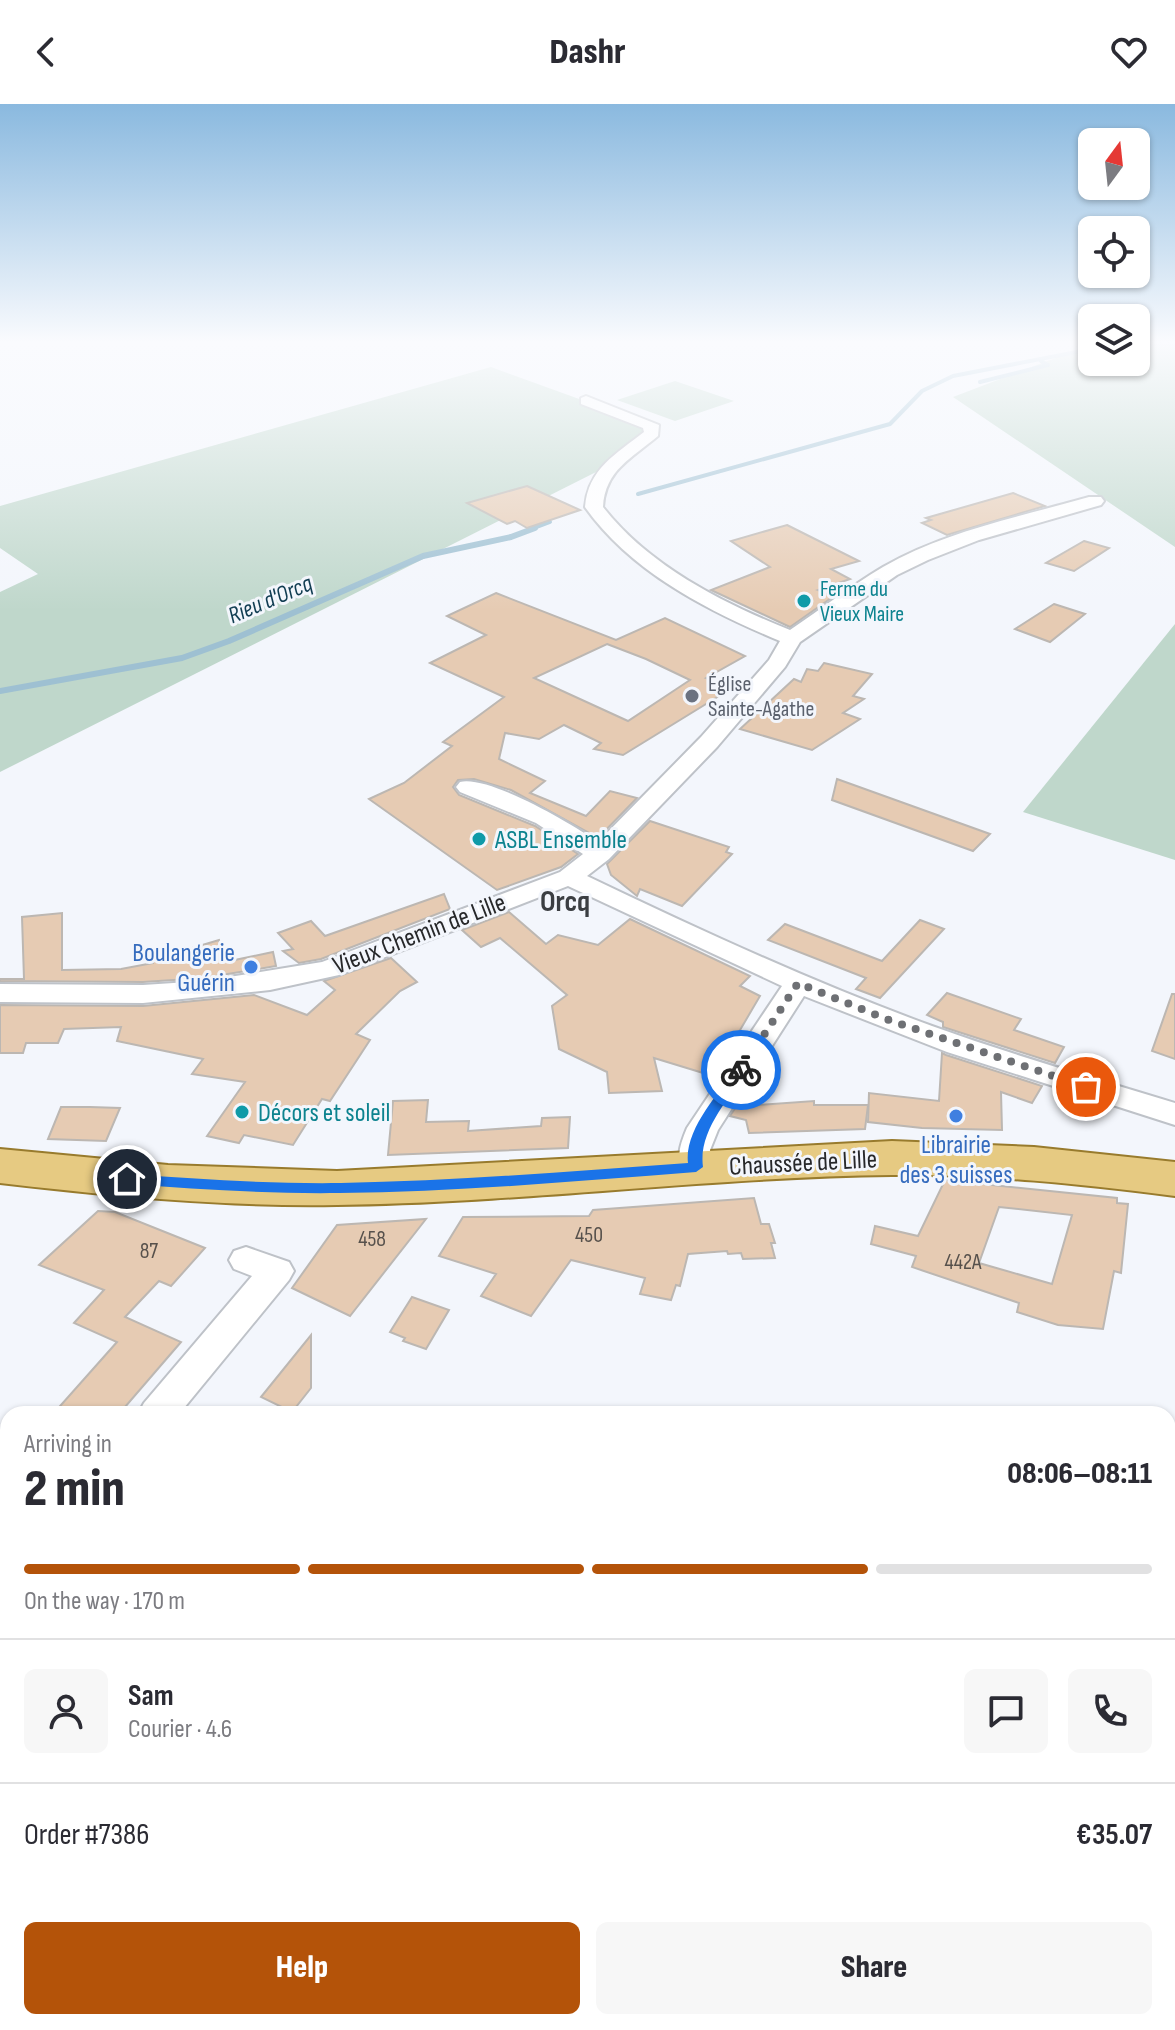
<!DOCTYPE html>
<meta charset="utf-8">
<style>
body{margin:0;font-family:"Sofia Sans Condensed",sans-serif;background:#f7f7f7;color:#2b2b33;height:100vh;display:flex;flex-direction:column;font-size:30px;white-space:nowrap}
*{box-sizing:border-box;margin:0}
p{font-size:26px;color:#7c7c81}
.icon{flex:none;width:44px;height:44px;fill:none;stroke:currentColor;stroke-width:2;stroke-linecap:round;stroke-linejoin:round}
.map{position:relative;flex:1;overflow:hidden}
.details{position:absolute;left:0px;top:1302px;width:1176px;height:624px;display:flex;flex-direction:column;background:#fff;border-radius:24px 24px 0 0;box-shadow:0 2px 6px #0004}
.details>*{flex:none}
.needle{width:52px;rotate:15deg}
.controls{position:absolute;left:1078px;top:24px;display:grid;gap:16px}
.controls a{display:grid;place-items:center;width:72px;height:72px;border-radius:12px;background:#fff;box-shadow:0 2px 6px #0004;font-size:40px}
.pin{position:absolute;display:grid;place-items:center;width:68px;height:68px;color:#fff;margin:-34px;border:4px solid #fff;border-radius:50%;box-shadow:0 2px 8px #0007}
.courier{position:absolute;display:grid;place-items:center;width:80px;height:80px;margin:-40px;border:6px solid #1a73e8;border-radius:50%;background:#fff;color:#222;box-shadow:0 2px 10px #0007}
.overview em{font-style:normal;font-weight:800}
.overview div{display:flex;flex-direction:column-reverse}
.overview{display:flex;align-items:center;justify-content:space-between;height:136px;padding:0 24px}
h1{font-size:52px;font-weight:800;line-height:60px}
.bar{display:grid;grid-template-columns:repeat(4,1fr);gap:12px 8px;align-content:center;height:96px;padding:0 24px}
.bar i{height:10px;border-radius:6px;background:#e1e1e2}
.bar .on{background:#b45309}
.bar p{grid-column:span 4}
.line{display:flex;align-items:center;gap:20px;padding:0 24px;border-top:2px solid #e1e1e2}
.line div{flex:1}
.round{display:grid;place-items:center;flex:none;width:84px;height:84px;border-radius:12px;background:#f7f7f7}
.action{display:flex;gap:16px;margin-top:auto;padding:16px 24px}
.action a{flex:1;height:92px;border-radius:12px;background:#b45309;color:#fff;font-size:32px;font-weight:800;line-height:92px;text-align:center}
.action a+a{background:#f7f7f7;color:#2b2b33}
header{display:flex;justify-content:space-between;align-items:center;height:104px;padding:0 24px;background:#fff;font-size:36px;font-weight:800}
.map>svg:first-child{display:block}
.green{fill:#bfd7cb}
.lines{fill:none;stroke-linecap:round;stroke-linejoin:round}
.stream-far1{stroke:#9ec0d2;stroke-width:4}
.stream{stroke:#9ec0d2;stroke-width:6}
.building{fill:#e6cbb3;stroke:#bcb7b2;stroke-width:2;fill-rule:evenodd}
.minor-casing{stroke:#bec2c8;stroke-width:4}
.primary-casing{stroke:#987b2d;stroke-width:4}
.minor{fill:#fff;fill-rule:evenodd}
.primary{fill:#e6ca82;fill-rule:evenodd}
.route{fill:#1a73e8}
.done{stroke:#6e7074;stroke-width:8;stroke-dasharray:0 14.4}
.culture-dot{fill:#0f9aa8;stroke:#f3f6fc;stroke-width:3}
.worship-dot{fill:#6b7280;stroke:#f3f6fc;stroke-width:3}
.shop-dot{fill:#3f7fe0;stroke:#f3f6fc;stroke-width:3}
.labels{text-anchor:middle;stroke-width:6;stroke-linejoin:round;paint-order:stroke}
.far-culture-label{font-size:22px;fill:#0d838f;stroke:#f3f6fc;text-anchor:start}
.far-worship-label{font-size:22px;fill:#5b616d;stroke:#f3f6fc;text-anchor:start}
.number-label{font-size:22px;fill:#57514c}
.far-water-label{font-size:24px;font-style:italic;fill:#113d52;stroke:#f3f6fc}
.culture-label{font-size:26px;fill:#0d838f;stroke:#f3f6fc;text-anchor:start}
.street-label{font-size:26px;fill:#27282a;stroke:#f3f6fc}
.shop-label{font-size:26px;fill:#366cbe;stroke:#f3f6fc;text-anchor:end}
.quarter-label{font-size:30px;font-weight:bold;fill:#3b3e42;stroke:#f3f6fc}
</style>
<header><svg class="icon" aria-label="back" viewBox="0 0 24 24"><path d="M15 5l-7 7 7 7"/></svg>Dashr<svg class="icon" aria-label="heart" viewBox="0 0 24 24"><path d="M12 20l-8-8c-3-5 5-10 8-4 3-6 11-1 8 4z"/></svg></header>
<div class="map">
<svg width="1175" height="1926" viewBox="0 0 1175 1926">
<rect width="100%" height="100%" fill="#f3f6fc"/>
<g class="green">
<path d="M1136,237H1175V443L953,293L1092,240V258H1136Z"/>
<path d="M491,263L651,321L616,358L0,668V488L38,470L0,444V402Z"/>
<path d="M675,277L734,297L675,317L617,296Z"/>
<path d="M1175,520V756L1023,708Z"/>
</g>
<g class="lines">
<g class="stream-far1">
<path d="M980,278L1048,261L1041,257"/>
<path d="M638,390L890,320L922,287L953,272L1092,245"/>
<path d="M529,426L550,418"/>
</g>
<path class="stream" d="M0,587L182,554L229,537L423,452L511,433L535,424"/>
</g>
<g class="building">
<path d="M527,382L580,406L527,424L515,417L507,420L467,399Z"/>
<path d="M1013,389L1045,402L947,431L922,419L931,416L926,414Z"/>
<path d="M787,421L859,457L831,465L850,475L818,486L834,492L790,523L711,486L770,463L731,437Z"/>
<path d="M1084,437L1109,444L1074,467L1046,459Z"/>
<path d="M496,489L616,536L665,514L745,552L706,574L732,584L623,651L594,645L601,639L564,621L539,635L505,629L499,655L545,677L530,689L586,712L610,687L637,694L598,734L511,686L474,675L458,676L453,683L459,691L535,722L578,750L561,763L497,786L369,695L404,679L452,642L443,638L504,593L430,559L486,531L447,512ZM607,540L646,555L690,576L628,617L534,574Z"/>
<path d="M1054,500L1085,510L1050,538L1015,525Z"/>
<path d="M824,559L872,570L853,592L864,595L843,609L860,615L812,646L740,625L794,575L801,578L807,565L818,567Z"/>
<path d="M837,675L990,730L973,747L832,696Z"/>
<path d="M650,717L729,743L726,748L732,750L682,802L640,785L637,792L611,771L607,760Z"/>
<path d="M444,790L450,805L321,855L299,859L283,847L293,845L278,829L311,817L325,832Z"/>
<path d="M509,808L546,840L558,831L598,841L630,815L750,872L740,882L760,892L713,972L654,954L662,987L609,989L607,968L559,945L552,902L567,891L500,834L481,843L462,826Z"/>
<path d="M62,809V866L121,865L153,859L152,856L219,836L225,858L273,848L276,862L204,874L143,878L0,877V875H24L22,813Z"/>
<path d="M920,816L944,825L880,894L856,885L866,874L768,836L785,820L882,857Z"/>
<path d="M391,854L417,878L400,887L356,930L370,936L330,997L322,995L293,1041L244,1031L239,1039L207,1032L245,978L192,970L203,955L117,937L121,923L64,925L58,939H26L23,949H0V901L143,902L254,891L307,911L335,886L324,877Z"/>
<path d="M947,889L1021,915L1014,926L1064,943L1055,959L943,923V918L927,911Z"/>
<path d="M1172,890H1175V955L1152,947Z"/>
<path d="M942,949L946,951L1042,982L1032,999L1001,988L1002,1026L922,1024L868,1018L869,989L939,997Z"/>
<path d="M757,971L773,976L757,1001L814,997V1001H868L865,1025L749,1029L746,1016L730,1012Z"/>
<path d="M428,996L426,1018L469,1017L468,1027L541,1022L542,1014L570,1013L568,1044L388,1051L393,997Z"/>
<path d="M61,1003H90L120,1004L106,1037L48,1035Z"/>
<path d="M945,1076L1117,1094V1099L1128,1100L1121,1169L1114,1167L1103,1225L1058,1221L1017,1208L1019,1199L912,1163L916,1152L871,1140L875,1122L918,1132ZM999,1103L1072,1111L1052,1180L979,1159Z"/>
<path d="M754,1094L761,1120H769L775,1139H771L775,1154L743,1155L741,1149L728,1150L727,1147L688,1150L680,1182L676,1181L671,1196L640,1190L645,1174L571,1156L531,1212L481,1192L496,1170L439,1152L463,1113L589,1112L593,1106Z"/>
<path d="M98,1107L115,1108L205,1144L171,1182L159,1177L125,1213L181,1238L119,1310H53L117,1238L74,1219L104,1186L39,1161Z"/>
<path d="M426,1115L350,1212L292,1184L337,1121Z"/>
<path d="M412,1193L449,1206L426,1245L403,1237L405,1234L390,1228Z"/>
<path d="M311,1231V1284L292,1308L261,1293Z"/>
</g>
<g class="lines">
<defs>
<g id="minor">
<path d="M586,292L659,321L658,332C632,354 605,366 603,403C648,461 722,499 790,526C821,505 851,482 883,463C945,427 1020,413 1089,393H1101L1104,397L1101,401L979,436L928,456L897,471L800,538L785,563L717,643L609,755L587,772C700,826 814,879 932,922C1012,951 1094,974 1175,999V1021L947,948L804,892L718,1026L710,1046L712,1063L707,1071L696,1075L685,1071C675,1054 680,1041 687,1024L782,882L568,782L339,871L270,886L143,899L0,898V880L143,881L204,877L322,858L560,768L583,750L536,719L460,688L456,683L460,678C489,671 572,720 598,738L701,633L769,556L780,537C708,507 631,468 585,403C588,365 616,350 644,328L643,324L581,300V294Z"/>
<path d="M246,1143L289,1158L294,1167L289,1176L179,1310H138L144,1299L252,1172L234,1165L229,1156L234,1147Z"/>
<path d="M8,1468V1513L0,1516V1471Z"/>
<path d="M1168,1612L1175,1613V1657L1168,1656Z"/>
<rect x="0" y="1619" width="8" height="44"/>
</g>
<path id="primary" d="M892,1037L1034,1043L1175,1058V1092C1081,1080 987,1070 892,1071C707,1073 523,1099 337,1101C224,1103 112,1092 0,1079V1045L168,1061L337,1067Z"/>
</defs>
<use href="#minor" class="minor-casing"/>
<use href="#primary" class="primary-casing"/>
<use href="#minor" class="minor"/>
<use href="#primary" class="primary"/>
</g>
<linearGradient id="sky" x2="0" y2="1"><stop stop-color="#8ab9df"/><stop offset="0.47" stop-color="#fafbfe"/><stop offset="1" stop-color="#fafbfe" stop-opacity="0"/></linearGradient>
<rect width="1175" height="507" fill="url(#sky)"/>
<path class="route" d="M741,961L748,966C729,995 698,1027 703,1063L696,1068C577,1077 458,1088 339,1089C268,1090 197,1085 127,1080L120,1075L127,1070C198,1075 269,1080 341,1079C457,1077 573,1067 688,1059C684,1026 719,989 737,963Z"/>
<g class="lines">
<path class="done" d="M741,966L798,879L886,915L1086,983"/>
</g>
<g class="culture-dot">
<circle cx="804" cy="497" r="8"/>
<circle cx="479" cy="735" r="8"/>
<circle cx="242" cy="1008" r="8"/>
</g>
<circle class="worship-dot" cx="692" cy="592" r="8"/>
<g class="shop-dot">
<circle cx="251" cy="863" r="8"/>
<circle cx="956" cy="1012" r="8"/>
</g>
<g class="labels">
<g class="far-culture-label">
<text x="820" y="492">Ferme du<tspan x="820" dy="25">Vieux Maire</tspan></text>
</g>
<g class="far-worship-label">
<text x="708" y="587">Église<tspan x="708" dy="25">Sainte-Agathe</tspan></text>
</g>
<g class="number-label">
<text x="589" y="1138">450</text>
<text x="372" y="1142">458</text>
<text x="149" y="1154">87</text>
<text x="963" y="1165">442A</text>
</g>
<g class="far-water-label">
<text transform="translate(270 495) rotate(-23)" y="8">Rieu d'Orcq</text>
</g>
<g class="culture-label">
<text x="495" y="744">ASBL Ensemble</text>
<text x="258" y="1017">Décors et soleil</text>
</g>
<g class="street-label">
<text transform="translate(419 829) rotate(-21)" y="9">Vieux Chemin de Lille</text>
<text transform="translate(803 1058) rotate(-3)" y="9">Chaussée de Lille</text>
</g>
<g class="shop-label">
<text x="235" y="857">Boulangerie<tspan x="235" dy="30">Guérin</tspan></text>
<text x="956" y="1049" text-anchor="middle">Librairie<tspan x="956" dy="30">des 3 suisses</tspan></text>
</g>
<g class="quarter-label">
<text x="565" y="807">Orcq</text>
</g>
</g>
</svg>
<div class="controls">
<a><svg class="needle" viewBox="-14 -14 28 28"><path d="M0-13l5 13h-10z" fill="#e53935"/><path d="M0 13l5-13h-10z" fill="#7c7c81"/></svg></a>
<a><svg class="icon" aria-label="locate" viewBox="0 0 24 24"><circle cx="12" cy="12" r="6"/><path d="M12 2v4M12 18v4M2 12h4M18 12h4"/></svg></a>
<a><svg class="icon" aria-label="layers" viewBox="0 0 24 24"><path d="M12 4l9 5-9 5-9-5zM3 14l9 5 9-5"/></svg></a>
</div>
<div class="pin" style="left:1086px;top:983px;background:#ea580c"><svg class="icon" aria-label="bag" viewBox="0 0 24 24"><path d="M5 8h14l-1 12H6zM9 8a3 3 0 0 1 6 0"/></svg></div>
<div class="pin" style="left:127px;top:1075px;background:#1f2937"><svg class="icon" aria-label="home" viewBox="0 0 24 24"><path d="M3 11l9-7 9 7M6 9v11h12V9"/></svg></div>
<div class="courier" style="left:741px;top:966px"><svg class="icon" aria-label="bike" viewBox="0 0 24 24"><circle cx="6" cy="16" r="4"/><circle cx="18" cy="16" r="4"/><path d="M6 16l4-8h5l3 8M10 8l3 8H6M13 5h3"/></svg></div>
<section class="details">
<div class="overview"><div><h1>2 min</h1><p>Arriving in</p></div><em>08:06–08:11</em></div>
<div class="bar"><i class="on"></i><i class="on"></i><i class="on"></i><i></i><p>On the way · 170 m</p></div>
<div class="line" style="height:144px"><a class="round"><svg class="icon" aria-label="person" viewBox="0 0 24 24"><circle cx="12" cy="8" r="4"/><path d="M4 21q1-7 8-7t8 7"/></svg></a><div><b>Sam</b><p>Courier · 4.6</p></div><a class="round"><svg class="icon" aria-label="chat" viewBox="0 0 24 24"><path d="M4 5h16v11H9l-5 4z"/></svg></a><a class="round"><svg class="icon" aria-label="phone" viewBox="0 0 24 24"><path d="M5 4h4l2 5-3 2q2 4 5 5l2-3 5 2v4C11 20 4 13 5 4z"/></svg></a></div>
<div class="line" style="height:104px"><div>Order #7386</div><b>€35.07</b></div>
<div class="action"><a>Help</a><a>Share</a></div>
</section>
</div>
